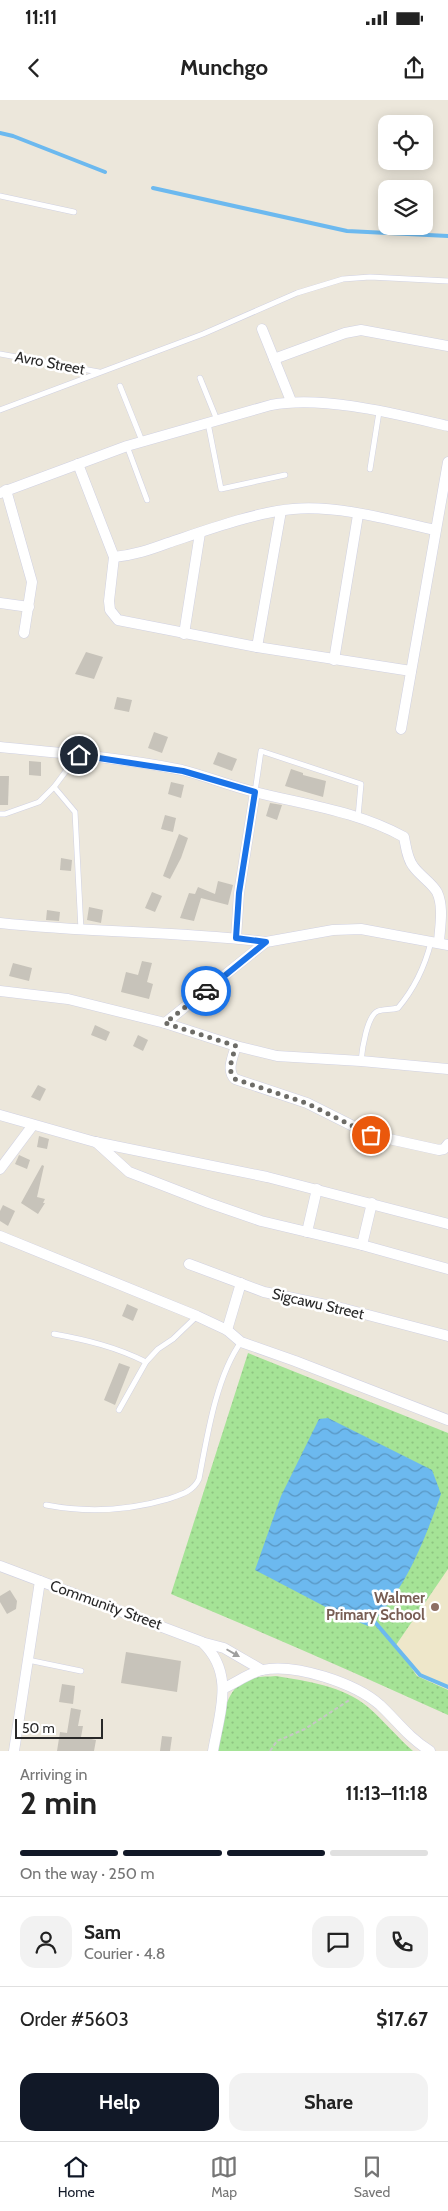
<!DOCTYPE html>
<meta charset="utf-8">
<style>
body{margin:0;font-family:Cabin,sans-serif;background:#f2f2f2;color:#222;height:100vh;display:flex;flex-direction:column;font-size:19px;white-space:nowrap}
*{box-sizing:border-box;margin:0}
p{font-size:16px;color:#767676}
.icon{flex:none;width:28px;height:28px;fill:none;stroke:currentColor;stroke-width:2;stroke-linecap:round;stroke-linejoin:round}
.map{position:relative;height:1651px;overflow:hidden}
.details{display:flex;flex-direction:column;background:#fff;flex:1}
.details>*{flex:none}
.fabs{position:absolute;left:378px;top:15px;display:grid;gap:10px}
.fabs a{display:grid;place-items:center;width:55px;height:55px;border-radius:10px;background:#fff;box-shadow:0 2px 12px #0003;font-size:25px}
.scale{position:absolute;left:15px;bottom:12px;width:88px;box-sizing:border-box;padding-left:5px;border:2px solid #292929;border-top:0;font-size:14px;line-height:18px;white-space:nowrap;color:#292929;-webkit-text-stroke:4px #fff;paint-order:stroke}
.pin{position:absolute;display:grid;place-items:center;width:42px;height:42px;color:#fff;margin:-21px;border:2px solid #fff;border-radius:50%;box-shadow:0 1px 5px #0007}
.courier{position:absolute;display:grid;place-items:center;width:50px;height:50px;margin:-25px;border:4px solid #1a73e8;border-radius:50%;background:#fff;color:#222;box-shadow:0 1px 6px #0007}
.summary em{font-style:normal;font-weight:700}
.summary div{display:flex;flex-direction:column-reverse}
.summary{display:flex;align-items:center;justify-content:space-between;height:85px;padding:0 20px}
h1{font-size:32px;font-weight:700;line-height:38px}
.bar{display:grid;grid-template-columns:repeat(4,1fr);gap:8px 5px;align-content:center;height:60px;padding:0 20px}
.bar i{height:6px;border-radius:4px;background:#e0e0e0}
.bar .active{background:#111827}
.bar p{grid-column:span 4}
.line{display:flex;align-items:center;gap:12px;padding:0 20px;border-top:1px solid #e0e0e0}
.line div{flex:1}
.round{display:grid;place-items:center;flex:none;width:52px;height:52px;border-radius:15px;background:#f2f2f2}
.primary-button{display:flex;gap:10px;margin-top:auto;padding:10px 20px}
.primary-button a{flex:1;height:58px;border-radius:15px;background:#111827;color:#fff;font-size:20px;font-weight:700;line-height:58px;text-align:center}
.primary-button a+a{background:#f2f2f2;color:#222}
.status{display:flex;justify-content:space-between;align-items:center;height:35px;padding:0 25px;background:#fff;direction:ltr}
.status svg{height:14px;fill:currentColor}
header{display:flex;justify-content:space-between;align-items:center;height:65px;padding:0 20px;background:#fff;font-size:22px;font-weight:700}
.tabs{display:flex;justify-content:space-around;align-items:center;height:70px;border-top:1px solid #e0e0e0;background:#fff;font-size:14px;color:#767676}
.tabs a{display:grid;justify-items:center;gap:2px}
.tabs .active{color:#111827}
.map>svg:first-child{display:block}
.education{fill:#eee7ca}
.grass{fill:url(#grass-dots)}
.water{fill:url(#water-waves)}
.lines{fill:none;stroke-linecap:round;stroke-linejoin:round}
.stream{stroke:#6cb9ef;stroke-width:4}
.building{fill:#c7c3ba}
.lane-casing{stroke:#d0d1e2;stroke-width:6}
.street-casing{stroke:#d0d1e2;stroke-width:11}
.path{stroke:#c7c7c7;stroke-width:2;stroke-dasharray:4 2.5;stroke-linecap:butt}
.lane{stroke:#fff;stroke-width:5}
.street{stroke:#fff;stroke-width:10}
.oneway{fill:#9f9f9f}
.done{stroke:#6d6c67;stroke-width:5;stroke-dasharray:0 9}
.route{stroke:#1a73e8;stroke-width:6}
.education-dot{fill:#8d6e63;stroke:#fff;stroke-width:2}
.labels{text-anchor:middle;stroke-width:5;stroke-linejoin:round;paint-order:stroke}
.street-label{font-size:15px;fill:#292929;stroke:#fff}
.education-label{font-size:15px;font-weight:bold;fill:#785e54;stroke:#fff;text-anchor:end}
</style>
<div class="status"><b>11:11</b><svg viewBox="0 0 49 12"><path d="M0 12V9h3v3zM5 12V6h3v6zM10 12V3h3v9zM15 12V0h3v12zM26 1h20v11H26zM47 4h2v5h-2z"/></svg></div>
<header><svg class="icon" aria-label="back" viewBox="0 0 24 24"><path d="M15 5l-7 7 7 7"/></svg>Munchgo<svg class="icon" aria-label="share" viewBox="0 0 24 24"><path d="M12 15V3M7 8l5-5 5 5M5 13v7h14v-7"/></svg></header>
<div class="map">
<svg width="448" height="1651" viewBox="0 0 448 1651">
<defs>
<pattern id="grass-dots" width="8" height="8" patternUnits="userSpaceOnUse" patternTransform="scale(1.25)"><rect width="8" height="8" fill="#a5e396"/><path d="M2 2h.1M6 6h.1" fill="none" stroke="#8ec381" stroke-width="1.8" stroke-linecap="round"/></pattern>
<pattern id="water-waves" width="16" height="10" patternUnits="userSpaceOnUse" patternTransform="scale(1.25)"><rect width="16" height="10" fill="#6cb9ef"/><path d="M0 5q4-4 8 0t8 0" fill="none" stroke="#5996c2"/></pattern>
</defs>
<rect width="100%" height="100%" fill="#ece7db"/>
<path class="education" d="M448,1469V1590L417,1576L396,1545Z"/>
<g class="grass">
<path d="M248,1253L448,1333V1469L396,1545L417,1576L448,1590V1615C356,1573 264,1533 171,1494Z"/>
<path d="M276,1576C307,1581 343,1586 368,1607C384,1621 397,1637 413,1651H216C221,1628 223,1583 253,1578C260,1576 269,1577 276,1576Z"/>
</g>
<path class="water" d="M328,1318L432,1370L441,1394C425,1439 404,1494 368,1526L341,1515L255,1470L281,1396L319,1319Z"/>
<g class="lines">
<g class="stream">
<path d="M0,33L13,36L105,72"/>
<path d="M153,88L347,131L448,136"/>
<path d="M374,1521L420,1575L448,1587"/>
</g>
</g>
<g class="building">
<path d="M86,552L103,557L94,579L75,574Z"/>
<path d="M117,597L132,600L129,612L114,609Z"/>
<path d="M154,632L168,637L162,653L148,648Z"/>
<path d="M218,652L237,659L232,671L213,664Z"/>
<path d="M29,661L41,662V676L29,675Z"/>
<path d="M291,669L303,673V675L326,681L323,697L285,686Z"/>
<path d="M0,676H9L8,705H0Z"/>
<path d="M171,682L184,685L181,698L168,694Z"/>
<path d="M270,703L282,705L277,720L266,716Z"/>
<path d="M165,715L176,718L173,732L161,729Z"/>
<path d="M179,734L188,738L181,758L170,779L163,776Z"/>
<path d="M61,758L72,760L71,771L60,770Z"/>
<path d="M218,781L233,785L228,805L201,798L194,821L180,818L189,793L195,794L198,787L215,794Z"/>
<path d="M152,792L162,796L155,812L145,808Z"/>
<path d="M89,807L103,810L101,823L87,820Z"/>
<path d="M47,810L60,812L59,821L46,820Z"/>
<path d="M142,861L152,863L147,882L153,884L149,899L121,892L126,872L138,875Z"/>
<path d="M13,863L32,868L29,881L9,876Z"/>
<path d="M95,925L110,932L106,941L91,935Z"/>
<path d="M138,935L148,940L143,951L133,946Z"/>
<path d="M38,985L46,989L40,1001L31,997Z"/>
<path d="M39,1036L49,1039L47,1049L37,1047Z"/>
<path d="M19,1055L30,1060L27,1069L15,1064Z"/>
<path d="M42,1065L44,1066L37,1097L45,1099L43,1103H45L38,1114L21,1103Z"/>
<path d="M3,1105L15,1111L8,1126L0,1121V1111Z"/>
<path d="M127,1204L138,1209L133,1221L122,1216Z"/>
<path d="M119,1263L130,1267L115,1305L104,1300Z"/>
<path d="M10,1490L17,1501L16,1509L7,1514L0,1502V1496Z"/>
<path d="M126,1552L181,1561L177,1592L121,1583Z"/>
<path d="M62,1584L75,1586L73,1604L59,1602Z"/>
<path d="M71,1608L81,1610L78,1626H83L81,1637L96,1640L94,1651H57L60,1632L67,1633Z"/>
<path d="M162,1636L172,1637L170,1651H160Z"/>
</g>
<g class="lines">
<defs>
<g id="lane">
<path d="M0,96L74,112"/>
<path d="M0,254L99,272"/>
<path d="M200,278L217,320"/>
<path d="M120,286L142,341"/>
<path d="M0,310L203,234L297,193L343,179L370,177L448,181"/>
<path d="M208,323L221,389L285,375"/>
<path d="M127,346L147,400"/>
<path d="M370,369L379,312"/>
<path d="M78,655L54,687L75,712L81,830"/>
<path d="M255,692L261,651L361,684L358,717"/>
<path d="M0,714H5L39,702L54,687"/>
<path d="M361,961C362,950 367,915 378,911C384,909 391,910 398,908C414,889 425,866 431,842"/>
<path d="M54,1234C87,1240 116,1247 146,1262"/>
<path d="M119,1310L146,1262L158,1249L173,1239L197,1216"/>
<path d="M46,1405C88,1413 127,1411 168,1399C180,1395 193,1392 199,1379C207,1337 216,1277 241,1242"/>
<path d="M28,1560L81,1571"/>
</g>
<g id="street">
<path d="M262,229L291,301"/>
<path d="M274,259L345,233L361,230L448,246"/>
<path d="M78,364L114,457L109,501L110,510L118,520L257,547L411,571"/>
<path d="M6,390L32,482L24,533"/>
<path d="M0,393L127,346L271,305C323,295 396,314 448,326"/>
<path d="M114,457C134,455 149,450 168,443C204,431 256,412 293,409C339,405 390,420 435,430"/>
<path d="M0,503L29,507"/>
<path d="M184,534L200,433"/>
<path d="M257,547L281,411"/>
<path d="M334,560L358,415"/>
<path d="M401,629L448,362"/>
<path d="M0,647C61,653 122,658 182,670C206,676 230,686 255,692C306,705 357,711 404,737C406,747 407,758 413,766C420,776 431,782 437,792C444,807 440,826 439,842"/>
<path d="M0,823C89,833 178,831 266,842"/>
<path d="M236,838L239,793L255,692"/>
<path d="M0,891L68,899L165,923L236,946L277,956L361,961L448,969"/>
<path d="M165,923L266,842L333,830L361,829L448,845"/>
<path d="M236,946C233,956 226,971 235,979L307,1003L371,1035L439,1050L444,1049L448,1044"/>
<path d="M0,1015L95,1042L267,1077L448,1124"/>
<path d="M96,1042L129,1072L209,1103L261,1121L362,1145L448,1169"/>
<path d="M0,1069L33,1025"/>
<path d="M307,1132L317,1089"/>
<path d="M0,1136L197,1216L227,1230L241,1242L295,1261L448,1320"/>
<path d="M362,1145L372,1103"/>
<path d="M189,1164L264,1192L345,1209L448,1236"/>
<path d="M227,1230L241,1183"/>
<path d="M0,1466L202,1542C235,1573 220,1611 213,1651"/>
<path d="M205,1543L224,1548L262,1570"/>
<path d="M224,1588C236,1583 249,1573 262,1570C295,1563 355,1583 380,1605C398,1622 408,1637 430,1651"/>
<path d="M14,1651L40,1481"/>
</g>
</defs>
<use href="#lane" class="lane-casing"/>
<use href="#street" class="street-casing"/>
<path class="path" d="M270,1651L277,1641L305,1629L351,1599"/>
<use href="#lane" class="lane"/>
<use href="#street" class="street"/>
</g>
<defs><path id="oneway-solid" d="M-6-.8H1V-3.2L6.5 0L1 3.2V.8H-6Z" transform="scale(1.25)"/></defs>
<use class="oneway" href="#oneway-solid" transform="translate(233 1553) rotate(30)"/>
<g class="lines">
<path class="done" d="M206,891L165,923L236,946C233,956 226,971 235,979L306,1003L371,1035"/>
<path class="route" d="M79,655L183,671L255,692L239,793L236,838L266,842L206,891"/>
</g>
<circle class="education-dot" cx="435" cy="1507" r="5"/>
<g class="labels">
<g class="street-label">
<text transform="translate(50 263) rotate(11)" y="5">Avro Street</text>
<text transform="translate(318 1204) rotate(13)" y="5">Sigcawu Street</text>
<text transform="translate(106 1505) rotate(20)" y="5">Community Street</text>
</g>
<g class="education-label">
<text x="425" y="1503">Walmer<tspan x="425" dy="17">Primary School</tspan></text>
</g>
</g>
</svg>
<div class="fabs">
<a><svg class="icon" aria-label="locate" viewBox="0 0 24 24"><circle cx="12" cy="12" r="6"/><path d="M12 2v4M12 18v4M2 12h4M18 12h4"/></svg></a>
<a><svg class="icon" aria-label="layers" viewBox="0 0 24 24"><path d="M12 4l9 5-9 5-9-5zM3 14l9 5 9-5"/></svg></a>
</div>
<div class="scale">50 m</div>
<div class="pin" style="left:371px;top:1035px;background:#ea580c"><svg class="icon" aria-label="bag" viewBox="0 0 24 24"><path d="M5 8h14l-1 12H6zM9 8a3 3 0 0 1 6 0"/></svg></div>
<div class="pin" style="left:79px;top:655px;background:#1f2937"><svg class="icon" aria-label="home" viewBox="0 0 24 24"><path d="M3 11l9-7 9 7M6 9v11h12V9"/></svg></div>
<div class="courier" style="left:206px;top:891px"><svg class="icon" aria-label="car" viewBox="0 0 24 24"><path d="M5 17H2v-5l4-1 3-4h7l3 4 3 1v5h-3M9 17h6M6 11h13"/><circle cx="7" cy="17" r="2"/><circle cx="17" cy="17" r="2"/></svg></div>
</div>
<section class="details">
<div class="summary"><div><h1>2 min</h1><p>Arriving in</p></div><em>11:13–11:18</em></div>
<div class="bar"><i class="active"></i><i class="active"></i><i class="active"></i><i></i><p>On the way · 250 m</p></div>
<div class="line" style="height:90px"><a class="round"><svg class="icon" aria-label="person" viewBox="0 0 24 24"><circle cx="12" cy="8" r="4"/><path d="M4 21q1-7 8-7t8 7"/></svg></a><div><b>Sam</b><p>Courier · 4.8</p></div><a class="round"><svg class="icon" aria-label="chat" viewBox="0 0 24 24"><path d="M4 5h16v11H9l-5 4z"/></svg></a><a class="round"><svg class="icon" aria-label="phone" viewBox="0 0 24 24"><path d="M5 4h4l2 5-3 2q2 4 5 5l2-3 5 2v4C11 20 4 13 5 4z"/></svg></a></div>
<div class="line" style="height:65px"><div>Order #5603</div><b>$17.67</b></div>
<div class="primary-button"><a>Help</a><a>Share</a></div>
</section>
<nav class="tabs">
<a class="active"><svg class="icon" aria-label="home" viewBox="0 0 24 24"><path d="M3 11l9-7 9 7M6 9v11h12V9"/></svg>Home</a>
<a><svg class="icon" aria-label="map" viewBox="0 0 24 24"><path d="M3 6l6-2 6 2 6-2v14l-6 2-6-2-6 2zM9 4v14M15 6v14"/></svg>Map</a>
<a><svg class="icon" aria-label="saved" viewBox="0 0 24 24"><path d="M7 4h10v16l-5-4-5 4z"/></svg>Saved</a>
</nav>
